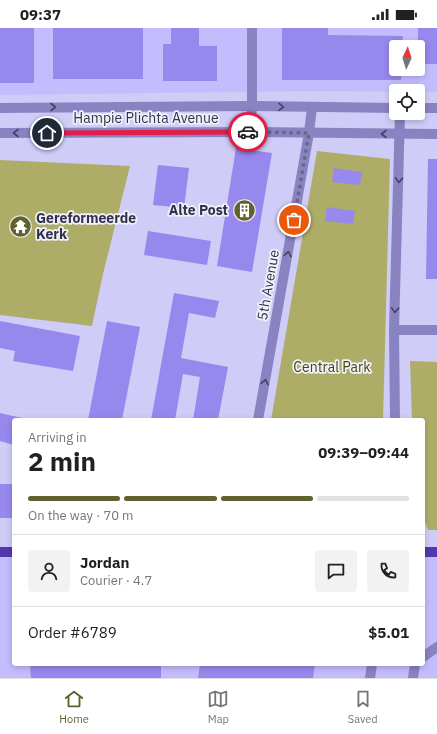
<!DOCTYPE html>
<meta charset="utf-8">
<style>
body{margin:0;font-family:"IBM Plex Sans",sans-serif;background:#f2f2f2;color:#202124;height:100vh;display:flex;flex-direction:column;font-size:15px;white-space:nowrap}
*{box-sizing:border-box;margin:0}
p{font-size:13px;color:#757577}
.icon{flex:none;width:22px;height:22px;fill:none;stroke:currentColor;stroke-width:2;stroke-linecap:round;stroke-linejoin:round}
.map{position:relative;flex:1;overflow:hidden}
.sheet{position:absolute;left:12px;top:390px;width:413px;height:248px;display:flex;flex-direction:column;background:#fff;border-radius:4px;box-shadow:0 2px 6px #0003}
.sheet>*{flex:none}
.needle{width:26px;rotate:4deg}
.fabs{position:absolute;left:389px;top:12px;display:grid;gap:8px}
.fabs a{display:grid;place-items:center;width:36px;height:36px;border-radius:4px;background:#fff;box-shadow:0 2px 6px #0003;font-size:20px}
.pin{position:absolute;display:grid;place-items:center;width:34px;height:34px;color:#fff;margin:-17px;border:2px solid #fff;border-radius:50%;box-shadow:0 1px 4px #0007}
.courier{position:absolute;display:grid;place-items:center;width:40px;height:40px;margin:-20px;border:3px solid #e11d48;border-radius:50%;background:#fff;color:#222;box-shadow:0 1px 5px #0007}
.head em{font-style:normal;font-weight:700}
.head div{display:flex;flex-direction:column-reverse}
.head{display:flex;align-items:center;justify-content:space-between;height:68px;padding:0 16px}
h1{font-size:26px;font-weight:700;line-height:30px}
.bar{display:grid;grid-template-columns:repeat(4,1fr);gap:6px 4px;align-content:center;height:48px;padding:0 16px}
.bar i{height:5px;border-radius:3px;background:#e0e0e0}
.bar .current{background:#61612e}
.bar p{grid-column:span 4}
.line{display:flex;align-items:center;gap:10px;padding:0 16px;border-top:1px solid #e0e0e0}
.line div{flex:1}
.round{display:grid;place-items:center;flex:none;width:42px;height:42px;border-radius:4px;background:#f2f2f2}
.status{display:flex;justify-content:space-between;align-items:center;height:28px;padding:0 20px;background:#fff;direction:ltr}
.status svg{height:11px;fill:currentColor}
.tab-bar{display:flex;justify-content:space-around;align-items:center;height:56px;border-top:1px solid #e0e0e0;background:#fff;font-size:11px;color:#757577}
.tab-bar a{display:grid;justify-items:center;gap:2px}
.tab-bar .current{color:#61612e}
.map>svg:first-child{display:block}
.built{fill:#c3bdfd;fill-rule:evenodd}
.green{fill:#aead68}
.building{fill:#9688ed}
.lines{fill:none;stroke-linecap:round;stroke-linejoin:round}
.minor{stroke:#8983c1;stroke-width:10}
.major{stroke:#5438ab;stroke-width:10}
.oneway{stroke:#454165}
.done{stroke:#6a678a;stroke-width:4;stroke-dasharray:0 7.2}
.route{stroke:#e11d48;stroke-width:5}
.labels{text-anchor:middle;stroke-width:3.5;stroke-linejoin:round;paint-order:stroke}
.street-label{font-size:14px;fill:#34314e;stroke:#f1f1f9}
.poi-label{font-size:14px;font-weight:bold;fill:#34314e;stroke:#f1f1f9;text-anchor:end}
.park-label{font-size:14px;fill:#464512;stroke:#f1f1f9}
</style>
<div class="status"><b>09:37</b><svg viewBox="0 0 49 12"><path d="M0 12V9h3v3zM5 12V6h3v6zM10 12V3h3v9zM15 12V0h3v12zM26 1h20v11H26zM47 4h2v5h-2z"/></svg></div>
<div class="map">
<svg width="437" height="650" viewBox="0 0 437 650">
<rect width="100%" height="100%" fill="#cfccf8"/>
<g class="built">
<path d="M0,0H437V64L308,63L0,67ZM396,19H418V41H396Z"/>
<path d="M0,524H14V636H423V524H437V650H0Z"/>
</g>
<g class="green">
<path d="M317,123L390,131L383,392H271Z"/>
<path d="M0,132L130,138L103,246L92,298L0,287Z"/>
<path d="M410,333L437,334V502H428L423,489V392H412Z"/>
</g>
<g class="building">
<rect x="0" y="0" width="34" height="55"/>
<rect x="53" y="0" width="90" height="51"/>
<path d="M171,0H199V18H217V53H163V16H171Z"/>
<path d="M282,0H328V7L403,8L402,19H396V41H402L401,52H282Z"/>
<rect x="418" y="0" width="19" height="36"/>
<path d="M236,120L272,125L252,244L217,238Z"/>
<path d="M428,131H437V251H426Z"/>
<path d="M158,137L189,140L184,180L153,177Z"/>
<path d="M334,140L362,144L360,157L332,154Z"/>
<path d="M327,179L355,183L353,196L325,193Z"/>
<path d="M148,203L211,213L207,237L144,227Z"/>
<path d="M174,265L219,273L215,290L189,285L181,330L228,339L218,392H193L200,349L183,346L175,392H151Z"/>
<path d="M0,293L80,308L73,343L13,333L15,323L0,320Z"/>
<path d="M107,293L140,299L122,392H88Z"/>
<path d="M0,385L26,391L14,392V417L0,413Z"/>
<rect x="0" y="456" width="14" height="34"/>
<path d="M30,636H161V650H31Z"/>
<path d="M200,636H315L313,650H198Z"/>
</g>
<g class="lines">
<g class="minor">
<path d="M0,80L252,78L396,80"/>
<path d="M418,80H437"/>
<path d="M250,104L252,78V0"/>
<path d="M0,105L250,104L437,106"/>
<path d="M394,302H437"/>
<path d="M258,392L309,105L312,79"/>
<path d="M395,392L394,302L400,85"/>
<path d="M423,629L437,619"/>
<path d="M370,650L372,636"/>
<path d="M413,650L415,636"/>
</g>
<g class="major">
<path d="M0,524H14"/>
<path d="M423,524H437"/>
</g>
</g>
<defs><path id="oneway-chevron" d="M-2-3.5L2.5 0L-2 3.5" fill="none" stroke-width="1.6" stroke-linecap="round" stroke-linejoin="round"/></defs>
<g class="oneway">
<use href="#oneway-chevron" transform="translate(53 79)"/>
<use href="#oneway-chevron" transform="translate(281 79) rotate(1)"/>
<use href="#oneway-chevron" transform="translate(16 105) rotate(180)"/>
<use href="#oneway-chevron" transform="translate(384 106) rotate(-180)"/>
<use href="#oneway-chevron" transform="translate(399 152) rotate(92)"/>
<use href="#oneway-chevron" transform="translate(288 226) rotate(-80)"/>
<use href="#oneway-chevron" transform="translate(395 282) rotate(92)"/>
<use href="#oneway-chevron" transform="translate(265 354) rotate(-80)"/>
</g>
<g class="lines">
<path class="done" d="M248,104L309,105L294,192"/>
<path class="route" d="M47,105L248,104"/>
</g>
<defs>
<symbol id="building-disc" viewBox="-11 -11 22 22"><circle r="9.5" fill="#61612e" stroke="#f1f1f9"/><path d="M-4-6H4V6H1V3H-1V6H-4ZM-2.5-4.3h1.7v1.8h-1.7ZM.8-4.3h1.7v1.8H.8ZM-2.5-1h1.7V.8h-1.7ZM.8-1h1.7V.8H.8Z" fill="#fff"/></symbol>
<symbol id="temple-disc" viewBox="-11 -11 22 22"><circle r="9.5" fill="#61612e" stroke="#f1f1f9"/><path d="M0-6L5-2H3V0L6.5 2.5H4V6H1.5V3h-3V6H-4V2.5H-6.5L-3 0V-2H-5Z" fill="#fff"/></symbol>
</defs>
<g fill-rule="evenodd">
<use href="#building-disc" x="232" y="170" width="25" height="25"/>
<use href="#temple-disc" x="8" y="186" width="25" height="25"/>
</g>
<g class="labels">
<g class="street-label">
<text x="146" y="95">Hampie Plichta Avenue</text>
<text transform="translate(268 257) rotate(-80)" y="5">5th Avenue</text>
</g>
<g class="poi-label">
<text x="228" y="187">Alte Post</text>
<text x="36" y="195" text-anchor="start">Gereformeerde<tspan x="36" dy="16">Kerk</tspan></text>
</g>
<g class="park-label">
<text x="332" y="344">Central Park</text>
</g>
</g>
</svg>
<div class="fabs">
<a><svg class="needle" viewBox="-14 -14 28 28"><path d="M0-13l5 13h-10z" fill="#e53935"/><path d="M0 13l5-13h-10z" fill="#757577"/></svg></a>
<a><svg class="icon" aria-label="locate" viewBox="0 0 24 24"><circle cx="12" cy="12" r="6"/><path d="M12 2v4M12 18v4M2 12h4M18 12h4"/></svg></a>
</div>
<div class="pin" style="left:294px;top:192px;background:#ea580c"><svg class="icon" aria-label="bag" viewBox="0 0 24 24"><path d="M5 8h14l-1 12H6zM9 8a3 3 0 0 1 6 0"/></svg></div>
<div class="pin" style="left:47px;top:105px;background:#1f2937"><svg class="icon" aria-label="home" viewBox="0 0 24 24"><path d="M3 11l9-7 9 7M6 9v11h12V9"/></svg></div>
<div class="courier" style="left:248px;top:104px"><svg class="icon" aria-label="car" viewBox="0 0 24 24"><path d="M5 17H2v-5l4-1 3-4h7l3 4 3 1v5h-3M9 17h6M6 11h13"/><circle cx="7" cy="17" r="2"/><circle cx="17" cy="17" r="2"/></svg></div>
<section class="sheet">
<div class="head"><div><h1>2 min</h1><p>Arriving in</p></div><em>09:39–09:44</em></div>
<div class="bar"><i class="current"></i><i class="current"></i><i class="current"></i><i></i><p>On the way · 70 m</p></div>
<div class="line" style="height:72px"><a class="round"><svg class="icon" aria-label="person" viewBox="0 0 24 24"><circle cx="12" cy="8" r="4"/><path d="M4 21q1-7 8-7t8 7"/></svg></a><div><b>Jordan</b><p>Courier · 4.7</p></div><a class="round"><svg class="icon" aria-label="chat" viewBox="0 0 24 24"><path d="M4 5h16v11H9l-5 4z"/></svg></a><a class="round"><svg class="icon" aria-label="phone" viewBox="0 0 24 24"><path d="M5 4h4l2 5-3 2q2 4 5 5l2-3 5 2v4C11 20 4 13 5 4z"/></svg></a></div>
<div class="line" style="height:52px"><div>Order #6789</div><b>$5.01</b></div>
</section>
</div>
<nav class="tab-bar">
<a class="current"><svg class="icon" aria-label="home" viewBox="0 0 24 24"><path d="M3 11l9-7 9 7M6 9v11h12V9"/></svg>Home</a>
<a><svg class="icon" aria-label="map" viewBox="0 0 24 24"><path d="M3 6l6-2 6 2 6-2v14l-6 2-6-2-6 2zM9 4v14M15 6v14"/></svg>Map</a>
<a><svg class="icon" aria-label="saved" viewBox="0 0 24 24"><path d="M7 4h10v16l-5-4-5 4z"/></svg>Saved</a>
</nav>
